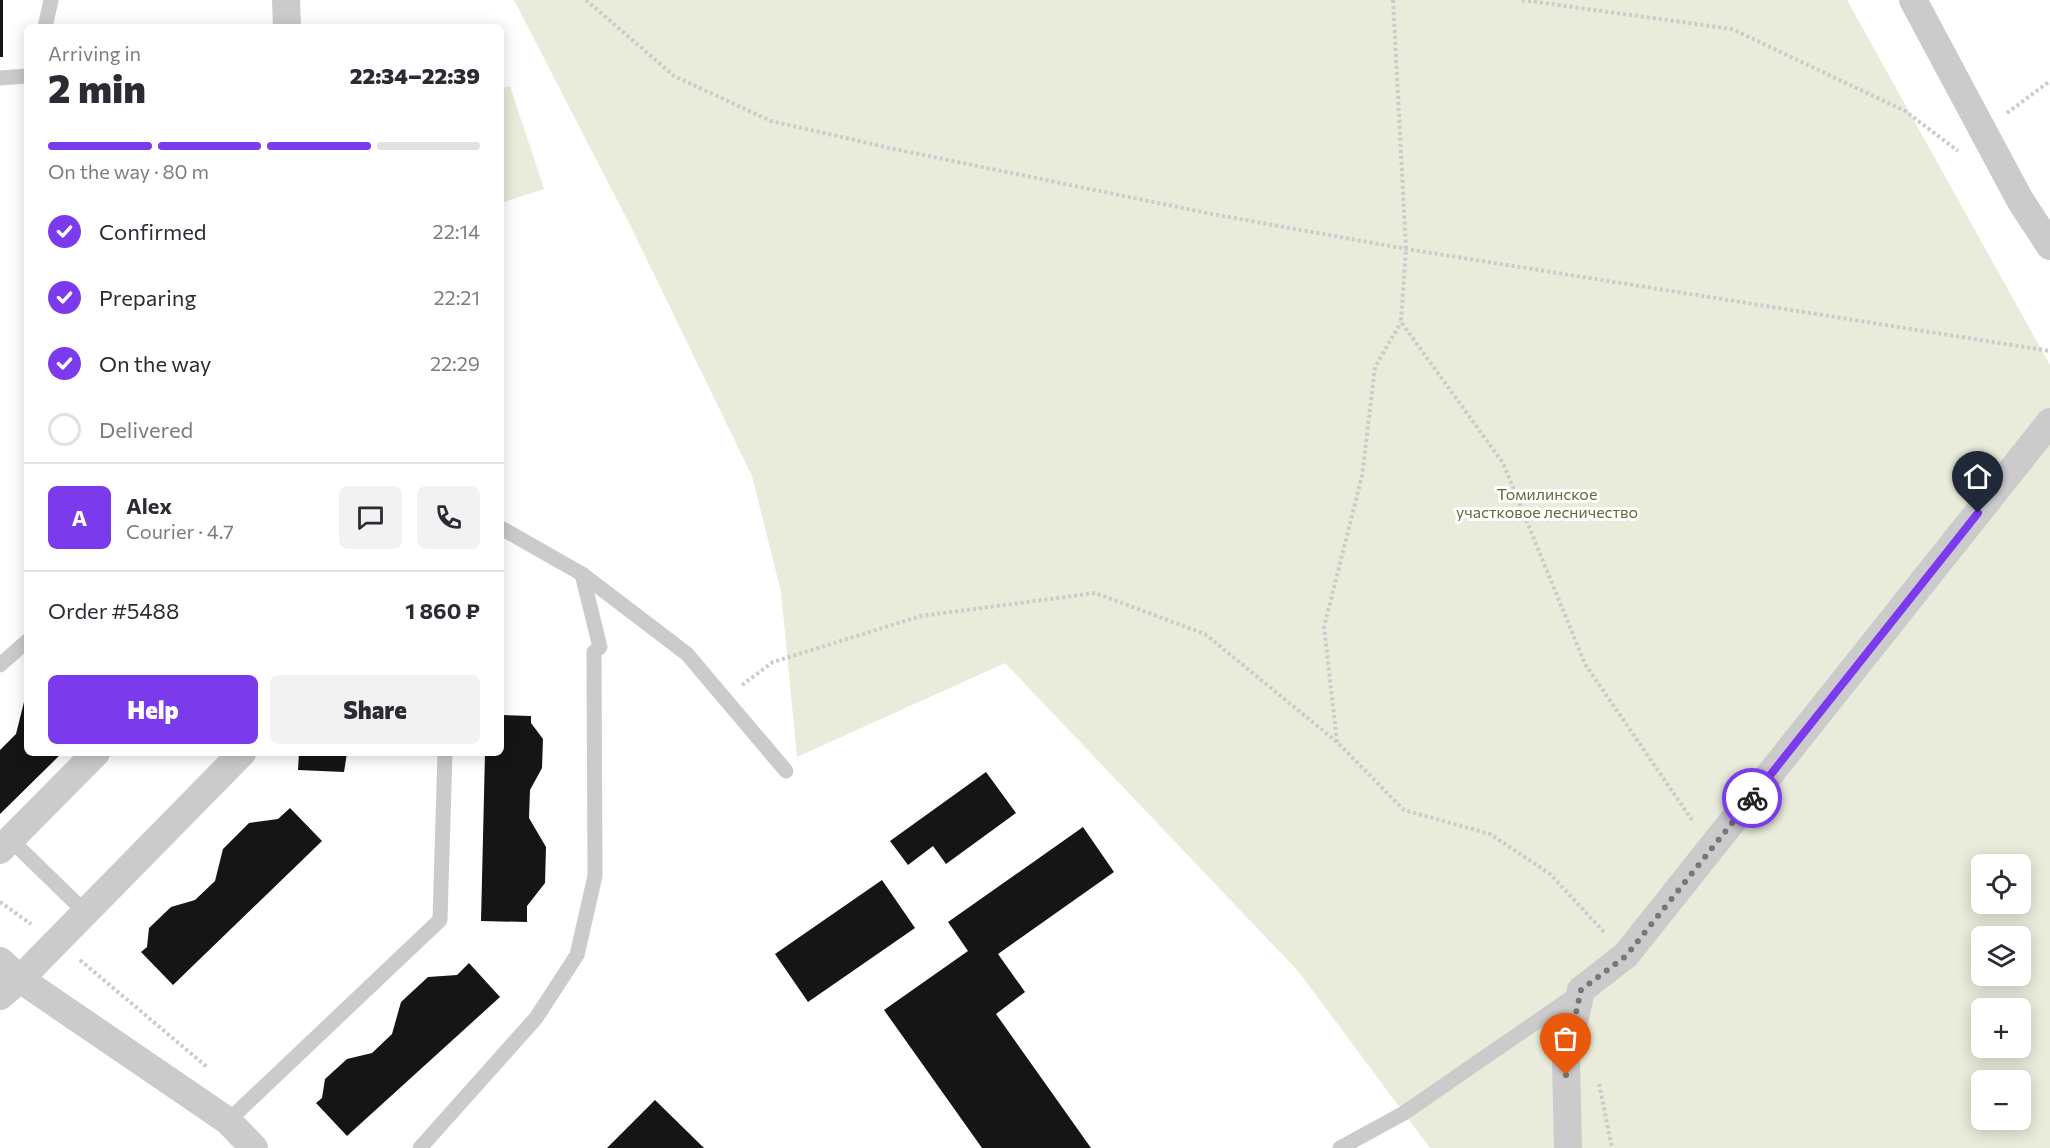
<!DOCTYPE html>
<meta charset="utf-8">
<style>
body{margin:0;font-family:Commissioner,sans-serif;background:#f2f2f3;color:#2b2b33;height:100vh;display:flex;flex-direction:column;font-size:22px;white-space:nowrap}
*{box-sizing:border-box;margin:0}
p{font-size:20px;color:#7c7c81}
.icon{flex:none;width:33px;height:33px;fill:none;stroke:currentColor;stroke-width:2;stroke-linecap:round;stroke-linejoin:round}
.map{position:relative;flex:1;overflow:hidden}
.drawer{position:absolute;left:24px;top:24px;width:480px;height:732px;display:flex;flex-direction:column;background:#fff;border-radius:9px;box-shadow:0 3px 15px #0003}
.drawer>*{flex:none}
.buttons{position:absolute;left:1971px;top:854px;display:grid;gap:12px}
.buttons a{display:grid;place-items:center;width:60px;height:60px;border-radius:9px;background:#fff;box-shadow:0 3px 15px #0003;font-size:30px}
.pin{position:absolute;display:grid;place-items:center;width:51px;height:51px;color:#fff;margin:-62px -26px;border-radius:50% 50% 50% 0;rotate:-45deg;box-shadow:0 0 6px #0007}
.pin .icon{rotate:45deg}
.courier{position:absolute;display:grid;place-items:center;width:60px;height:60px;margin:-30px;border:4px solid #7c3aed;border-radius:50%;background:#fff;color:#222;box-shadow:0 2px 8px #0007}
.headline em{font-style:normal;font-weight:800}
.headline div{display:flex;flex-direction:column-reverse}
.headline{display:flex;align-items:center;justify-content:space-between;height:102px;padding:0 24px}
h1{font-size:39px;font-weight:800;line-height:45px}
.bar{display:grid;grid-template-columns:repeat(4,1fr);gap:9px 6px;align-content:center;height:72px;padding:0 24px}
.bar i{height:8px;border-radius:4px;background:#e1e1e2}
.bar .selected{background:#7c3aed}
.bar p{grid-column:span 4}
.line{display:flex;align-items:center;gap:15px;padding:0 24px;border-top:2px solid #e1e1e2}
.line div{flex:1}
.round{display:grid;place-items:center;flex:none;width:63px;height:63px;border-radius:9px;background:#f2f2f3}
ol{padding:0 24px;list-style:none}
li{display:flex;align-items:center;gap:18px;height:66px}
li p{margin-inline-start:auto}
li .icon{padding:6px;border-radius:50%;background:#7c3aed;color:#fff;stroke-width:4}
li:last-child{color:#7c7c81}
li i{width:33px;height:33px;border:3px solid #e1e1e2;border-radius:50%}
.cta{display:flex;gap:12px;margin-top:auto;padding:12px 24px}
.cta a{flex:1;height:69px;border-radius:9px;background:#7c3aed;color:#fff;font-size:24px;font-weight:800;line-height:69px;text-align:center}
.cta a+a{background:#f2f2f3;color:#2b2b33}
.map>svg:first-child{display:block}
.green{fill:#e9ecda;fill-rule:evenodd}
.building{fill:#151515}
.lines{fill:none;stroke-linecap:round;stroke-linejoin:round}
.path{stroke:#cbcbcb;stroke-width:4;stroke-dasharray:3 3;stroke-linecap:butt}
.service{stroke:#cbcbcb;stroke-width:15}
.minor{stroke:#cbcbcb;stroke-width:28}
.done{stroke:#777;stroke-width:6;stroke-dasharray:0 10.8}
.route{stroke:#7c3aed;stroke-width:8}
.labels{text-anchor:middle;stroke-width:6;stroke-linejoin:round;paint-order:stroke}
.park-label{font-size:16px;fill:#616c38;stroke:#fff}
</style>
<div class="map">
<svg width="2050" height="1148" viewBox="0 0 2050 1148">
<rect width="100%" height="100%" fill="#fff"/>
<g class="green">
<path d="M514,0H1847L2050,365V1148H1430L1298,971L1005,663L797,757L781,592L752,476L631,227ZM1982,864H2020V903H1982ZM1982,936H2020V975H1982ZM1982,1008H2020V1047H1982ZM1982,1080H2020V1119H1982Z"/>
<path d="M510,86L544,189L501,203V89Z"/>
</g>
<g class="building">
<rect x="0" y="0" width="3" height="57"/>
<path d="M27,698V753H62L0,814V750L16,734L24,702Z"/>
<path d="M501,715L531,716V723L543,739L542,768L530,790L529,818L546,847L545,883L527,906V922L481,921L485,753H501Z"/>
<path d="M299,753H347L344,772L298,770Z"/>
<path d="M986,772L1016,813L946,864L933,846L908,865L890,841Z"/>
<path d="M290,808L322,841L173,985L141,952L147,947L149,928L171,907L195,900L215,881L223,849L249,823L278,819Z"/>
<path d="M1083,827L1114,872L998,954L1025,992L996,1014L1091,1148H982L884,1010L968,951L948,922Z"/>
<path d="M882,880L915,928L808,1002L775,954Z"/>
<path d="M469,963L500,997L347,1136L316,1103L322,1098L325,1079L347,1059L372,1053L392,1034L401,1002L428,977L457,975Z"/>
<path d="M655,1100L704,1148H607Z"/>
</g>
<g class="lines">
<g class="path">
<path d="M586,0L674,76L771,121L894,149L1207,213L1406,249L2050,351"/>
<path d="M1393,0L1406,249L1401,322L1503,463L1585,664L1694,823"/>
<path d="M1522,0L1732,29L1905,111L1958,151"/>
<path d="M2007,113L2050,81"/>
<path d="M742,685L773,662L921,616L1095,593L1205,634L1337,742L1404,810L1490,834L1550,874L1605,933"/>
<path d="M1337,742L1324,627L1362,476L1375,367L1401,322"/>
<path d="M0,902L31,924"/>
<path d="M80,960L207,1067"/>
<path d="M1599,1084L1612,1148"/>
</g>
<g class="service">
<path d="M45,27L51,0"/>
<path d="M0,78L27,76"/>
<path d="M501,528L582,574L687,654L786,771"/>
<path d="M0,665L27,641"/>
<path d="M11,840L85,912"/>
<path d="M228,1121L440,920L445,753"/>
<path d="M420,1148L536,1018L577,955L595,876L594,652L600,647L582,574"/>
<path d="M1340,1148L1404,1113L1581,991"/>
</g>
<g class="minor">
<path d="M286,0L287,27"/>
<path d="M1913,0L2020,200L2050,246"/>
<path d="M0,850L96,753"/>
<path d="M0,961L20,979L228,1121L254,1148"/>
<path d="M0,996L20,979L242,753"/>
<path d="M1568,1148L1566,1059L1581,990L1626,955L2050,422"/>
</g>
</g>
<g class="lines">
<path class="done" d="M1566,1075V1059L1581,990L1626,956L1752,798"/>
<path class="route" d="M1752,798L1978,513"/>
</g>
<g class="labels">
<g class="park-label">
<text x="1547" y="500">Томилинское<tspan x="1547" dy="18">участковое лесничество</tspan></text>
</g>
</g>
</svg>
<div class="buttons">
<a><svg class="icon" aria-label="locate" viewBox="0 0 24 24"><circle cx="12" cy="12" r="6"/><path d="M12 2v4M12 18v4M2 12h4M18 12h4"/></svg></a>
<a><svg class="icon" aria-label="layers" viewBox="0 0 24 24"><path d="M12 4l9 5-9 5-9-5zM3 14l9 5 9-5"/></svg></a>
<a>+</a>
<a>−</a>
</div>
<div class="pin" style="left:1566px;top:1075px;background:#ea580c"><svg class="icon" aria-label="bag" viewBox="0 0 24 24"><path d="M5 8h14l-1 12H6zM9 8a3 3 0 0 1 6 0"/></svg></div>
<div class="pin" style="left:1978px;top:513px;background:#1f2937"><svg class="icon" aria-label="home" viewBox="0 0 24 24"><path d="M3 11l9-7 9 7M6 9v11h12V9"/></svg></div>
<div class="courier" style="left:1752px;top:798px"><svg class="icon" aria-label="bike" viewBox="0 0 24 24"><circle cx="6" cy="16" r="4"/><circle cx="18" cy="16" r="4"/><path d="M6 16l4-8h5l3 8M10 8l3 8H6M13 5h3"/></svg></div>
<section class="drawer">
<div class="headline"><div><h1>2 min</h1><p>Arriving in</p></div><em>22:34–22:39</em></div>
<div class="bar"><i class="selected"></i><i class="selected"></i><i class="selected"></i><i></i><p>On the way · 80 m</p></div>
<ol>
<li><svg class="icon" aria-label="check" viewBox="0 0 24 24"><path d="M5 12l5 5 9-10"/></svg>Confirmed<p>22:14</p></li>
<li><svg class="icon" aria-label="check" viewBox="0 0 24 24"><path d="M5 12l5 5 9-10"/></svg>Preparing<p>22:21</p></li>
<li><svg class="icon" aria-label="check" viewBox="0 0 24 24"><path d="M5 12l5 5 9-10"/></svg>On the way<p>22:29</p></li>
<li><i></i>Delivered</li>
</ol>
<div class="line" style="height:108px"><b class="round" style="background:#7c3aed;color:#fff">A</b><div><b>Alex</b><p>Courier · 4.7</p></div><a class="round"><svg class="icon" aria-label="chat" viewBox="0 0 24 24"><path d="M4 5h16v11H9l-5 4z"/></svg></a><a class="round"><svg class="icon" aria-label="phone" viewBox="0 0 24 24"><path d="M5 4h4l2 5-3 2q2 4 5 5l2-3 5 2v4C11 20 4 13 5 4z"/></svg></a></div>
<div class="line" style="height:78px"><div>Order #5488</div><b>1 860 ₽</b></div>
<div class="cta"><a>Help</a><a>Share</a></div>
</section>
</div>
